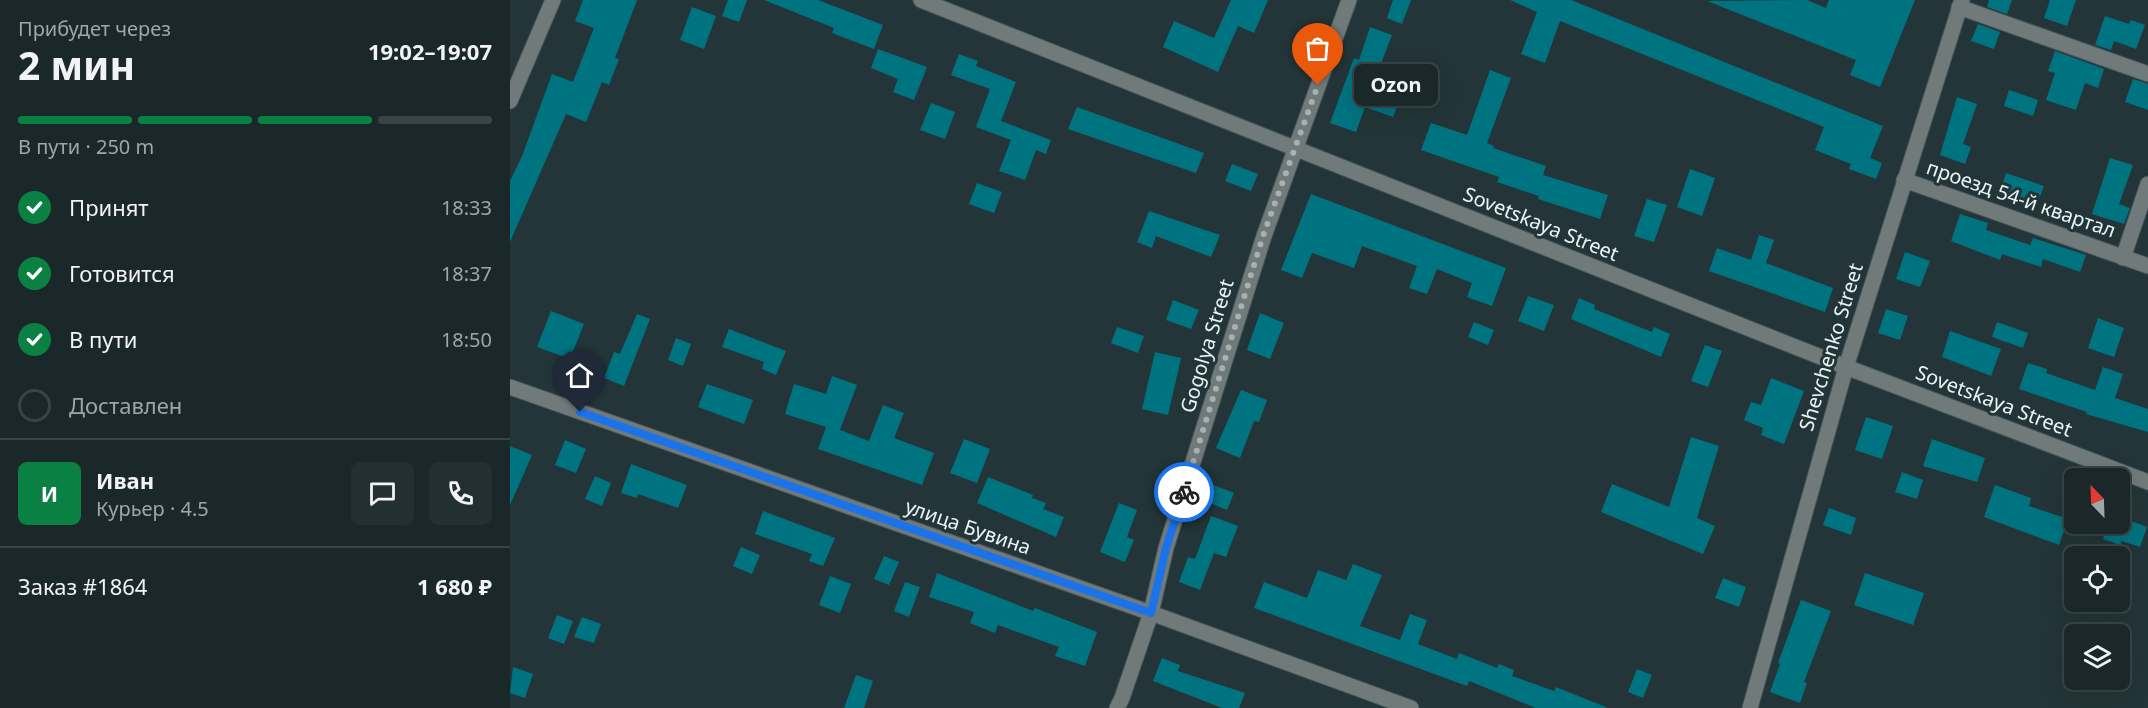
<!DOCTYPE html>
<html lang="ru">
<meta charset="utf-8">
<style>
body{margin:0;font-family:"Noto Sans",sans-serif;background:#233032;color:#f1f3f6;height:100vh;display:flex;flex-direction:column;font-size:22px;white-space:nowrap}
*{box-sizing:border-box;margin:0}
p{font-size:20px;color:#9fa6a8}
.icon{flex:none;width:33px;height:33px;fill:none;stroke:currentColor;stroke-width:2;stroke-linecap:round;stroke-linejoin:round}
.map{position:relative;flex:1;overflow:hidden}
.side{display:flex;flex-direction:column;background:#1a282a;width:510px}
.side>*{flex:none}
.needle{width:39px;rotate:337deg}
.tools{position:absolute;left:1554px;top:468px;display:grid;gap:12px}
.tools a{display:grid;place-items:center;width:66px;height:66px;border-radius:9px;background:#1a282a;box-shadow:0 6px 24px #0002,0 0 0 2px #384447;font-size:30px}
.pin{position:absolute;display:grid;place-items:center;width:51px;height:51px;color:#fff;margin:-62px -26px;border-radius:50% 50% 50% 0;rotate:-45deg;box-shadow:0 0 6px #0007}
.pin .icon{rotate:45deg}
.courier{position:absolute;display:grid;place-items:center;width:60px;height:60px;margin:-30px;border:4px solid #1a73e8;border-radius:50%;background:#fff;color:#222;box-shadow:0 2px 8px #0007}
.bubble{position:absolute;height:42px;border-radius:9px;background:#1a282a;box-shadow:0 6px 24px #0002,0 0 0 2px #384447;font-size:20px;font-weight:700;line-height:42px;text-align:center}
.summary em{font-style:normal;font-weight:700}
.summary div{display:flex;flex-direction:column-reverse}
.summary{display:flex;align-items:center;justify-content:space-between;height:102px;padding:0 18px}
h1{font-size:39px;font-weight:700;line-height:45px}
.bar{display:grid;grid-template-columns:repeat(4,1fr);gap:9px 6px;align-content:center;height:72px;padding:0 18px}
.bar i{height:8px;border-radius:4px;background:#384447}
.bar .on{background:#0b8043}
.bar p{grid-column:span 4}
.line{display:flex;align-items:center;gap:15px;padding:0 18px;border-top:2px solid #384447}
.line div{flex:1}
.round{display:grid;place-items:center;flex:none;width:63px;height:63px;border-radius:9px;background:#233032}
ol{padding:0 18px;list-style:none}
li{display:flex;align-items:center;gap:18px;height:66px}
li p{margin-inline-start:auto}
li .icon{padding:6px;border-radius:50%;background:#0b8043;color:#fff;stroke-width:4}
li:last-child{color:#9fa6a8}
li i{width:33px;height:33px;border:3px solid #384447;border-radius:50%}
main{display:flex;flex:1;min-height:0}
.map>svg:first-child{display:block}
.building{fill:#007380}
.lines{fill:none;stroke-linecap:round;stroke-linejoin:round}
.minor-casing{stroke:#435456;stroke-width:17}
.minor{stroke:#717a7b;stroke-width:15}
.done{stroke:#a4b2b4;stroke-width:6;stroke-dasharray:0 10.8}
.route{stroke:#1a73e8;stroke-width:8}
.labels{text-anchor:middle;stroke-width:6;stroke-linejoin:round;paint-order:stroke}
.street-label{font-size:20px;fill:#eaf5f6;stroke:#233538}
</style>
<main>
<section class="side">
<div class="summary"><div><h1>2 мин</h1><p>Прибудет через</p></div><em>19:02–19:07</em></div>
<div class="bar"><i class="on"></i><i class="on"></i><i class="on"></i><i></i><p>В пути · 250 m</p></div>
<ol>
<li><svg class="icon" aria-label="check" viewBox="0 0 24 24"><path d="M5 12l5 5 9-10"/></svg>Принят<p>18:33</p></li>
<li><svg class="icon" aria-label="check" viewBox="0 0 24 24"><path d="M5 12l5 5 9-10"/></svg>Готовится<p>18:37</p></li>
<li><svg class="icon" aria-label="check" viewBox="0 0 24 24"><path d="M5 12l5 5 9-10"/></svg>В пути<p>18:50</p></li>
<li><i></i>Доставлен</li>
</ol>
<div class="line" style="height:108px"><b class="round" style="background:#0b8043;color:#fff">И</b><div><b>Иван</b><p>Курьер · 4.5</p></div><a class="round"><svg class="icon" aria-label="chat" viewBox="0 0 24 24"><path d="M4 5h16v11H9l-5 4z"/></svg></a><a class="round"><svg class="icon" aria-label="phone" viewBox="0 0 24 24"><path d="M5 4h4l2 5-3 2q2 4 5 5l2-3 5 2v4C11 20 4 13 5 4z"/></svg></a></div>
<div class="line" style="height:78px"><div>Заказ #1864</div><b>1 680 ₽</b></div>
</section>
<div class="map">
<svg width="1638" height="708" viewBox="0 0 1638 708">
<rect width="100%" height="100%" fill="#233538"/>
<g class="building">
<path d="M73,0H127L105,58L109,59L99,85L92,82L76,122L56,114L0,242V181L12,156L42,74L63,82L84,28L65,21Z"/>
<path d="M218,0H237L229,22L212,16Z"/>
<path d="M254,0H308L373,25L364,49L322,33L324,28Z"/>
<path d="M721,0H758L744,33L728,26L708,72L653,47L664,21L704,38Z"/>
<path d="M883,0H901L892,24L877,18Z"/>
<path d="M1000,0H1061L1373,126L1360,158L1372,163L1366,179L1339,169L1341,164L1305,150L1314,127L1050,21L1035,63L1011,54L1027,12Z"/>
<path d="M1297,0L1316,8L1319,0H1405L1370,87L1340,75L1346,60L1197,1Z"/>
<path d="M1479,0H1502L1497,14L1477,7Z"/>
<path d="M1540,0H1566L1557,26L1534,18Z"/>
<path d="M182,7L206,16L194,49L170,40Z"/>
<path d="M1595,16L1619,24L1621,20L1635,25L1626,49L1604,41L1601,50L1585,45Z"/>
<path d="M1468,24L1490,32L1484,49L1461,41Z"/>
<path d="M860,27L882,35L865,79L893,89L883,117L855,107L846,132L820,123L844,58L849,60Z"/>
<path d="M368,49L417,67L404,100L383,92L388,79L361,68Z"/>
<path d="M1545,51L1594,69L1588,88L1575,83L1566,110L1536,100L1545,73L1538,71Z"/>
<path d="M449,54L468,61L466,66L506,82L491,121L541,140L536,154L526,150L515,180L489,171L501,140L466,127L480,89L441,75Z"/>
<path d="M980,70L1001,78L977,143L984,146L983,148L1036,166L1033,175L1098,195L1090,219L1028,199L1029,196L987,182L989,177L911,150L921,123L957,135Z"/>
<path d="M1623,79L1638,84V110L1615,102Z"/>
<path d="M1499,90L1528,100L1523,116L1494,106Z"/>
<path d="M1447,97L1467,104L1453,144L1461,147L1455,164L1430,155Z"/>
<path d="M421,103L445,112L435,139L410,130Z"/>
<path d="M567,107L694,153L686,173L558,129Z"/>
<path d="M1600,158L1623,165L1609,204L1620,208L1614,224L1582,214Z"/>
<path d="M722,164L748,174L741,191L715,181Z"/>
<path d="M1180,169L1205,178L1192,216L1167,207Z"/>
<path d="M1496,173L1534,186L1526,207L1489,195Z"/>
<path d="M467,183L492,192L484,213L459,204Z"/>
<path d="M801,194L996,268L982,306L957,297L962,283L927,269L917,294L899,288L907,266L852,246L844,268L802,253L792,278L771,270Z"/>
<path d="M1137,199L1157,205L1144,242L1124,236Z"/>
<path d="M639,211L710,235L701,257L646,236L642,248L627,242Z"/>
<path d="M1450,214L1478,223L1476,230L1520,245L1523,238L1576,255L1570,272L1533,259L1531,267L1492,254L1490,260L1441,241Z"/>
<path d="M1249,235L1264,240L1256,263L1323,288L1315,312L1199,271L1207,248L1241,260Z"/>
<path d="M1395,252L1420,261L1410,287L1386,279Z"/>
<path d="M1018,296L1044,305L1034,331L1008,321Z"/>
<path d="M1069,298L1085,305L1084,309L1142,332L1144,327L1160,334L1151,357L1061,319Z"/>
<path d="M663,300L689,310L681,329L656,320Z"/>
<path d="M1376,309L1398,316L1390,340L1368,333Z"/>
<path d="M41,311L74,324L60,359L27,347Z"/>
<path d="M750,313L774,323L760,359L737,350Z"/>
<path d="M127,314L140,319L114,386L94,378L104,352L110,354Z"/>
<path d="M1588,318L1614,328L1604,357L1578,348Z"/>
<path d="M964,322L984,330L978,345L958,337Z"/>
<path d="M1487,322L1518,333L1513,348L1482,337Z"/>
<path d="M607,327L634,336L628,353L601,343Z"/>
<path d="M219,329L276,351L266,375L252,369L254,362L212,347Z"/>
<path d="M1440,331L1491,349L1481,376L1432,357Z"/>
<path d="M166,338L181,344L173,366L158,360Z"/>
<path d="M1195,345L1212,351L1198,387L1181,381Z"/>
<path d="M645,352L671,358L658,415L632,409Z"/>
<path d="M1518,363L1537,369L1536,373L1585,390L1593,367L1613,374L1605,398L1638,409V432L1576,414L1577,412L1509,389Z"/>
<path d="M322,376L347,385L330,430L359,441L373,405L394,413L384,438L424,453L412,485L308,449L316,427L275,414L284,384L316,394Z"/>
<path d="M1261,378L1294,391L1274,444L1251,435L1253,428L1234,420L1241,402L1251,405Z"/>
<path d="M197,384L243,400L234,424L188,407Z"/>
<path d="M731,390L757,400L749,422L744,421L730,458L706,448Z"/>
<path d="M1356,417L1383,426L1372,459L1345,450Z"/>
<path d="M1181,437L1209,446L1187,518L1205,526L1193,554L1091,512L1102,484L1159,507Z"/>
<path d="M454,439L480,449L467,483L440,473Z"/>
<path d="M1422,439L1475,458L1467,482L1413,466Z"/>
<path d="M55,440L76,449L66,473L45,465Z"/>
<path d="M0,446L22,455L0,505Z"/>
<path d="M121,464L177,485L168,508L128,494L127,498L111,493Z"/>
<path d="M1392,472L1413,480L1407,499L1385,492Z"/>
<path d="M85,476L101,483L92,506L75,499Z"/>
<path d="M478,477L523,495L522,498L536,503L533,509L554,517L546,537L467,503Z"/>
<path d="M698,483L724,493L717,510L692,500Z"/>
<path d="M1485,485L1521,498L1519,506L1558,519L1549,545L1474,517Z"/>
<path d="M609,503L627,510L617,537L624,540L615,562L590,552Z"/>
<path d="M1319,508L1346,518L1341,535L1313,525Z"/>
<path d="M253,511L325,538L313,566L299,561L302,554L245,534Z"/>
<path d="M701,516L728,526L716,557L704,553L690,590L669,582L678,557L685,559Z"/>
<path d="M1610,517L1637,527L1630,547L1612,541L1610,545L1593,539L1599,524H1610Z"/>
<path d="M231,547L250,555L242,574L223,566Z"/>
<path d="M374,556L389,562L379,585L364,579Z"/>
<path d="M843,564L872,575L850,626L890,640L900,614L917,620L908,644L947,659L949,653L987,668L989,664L1004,670L1002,676L1044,691L1046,687L1098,708H1026L959,681L957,686L744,608L754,582L797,598L808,570L836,580Z"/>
<path d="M427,573L523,611L525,608L587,632L575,666L545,656L549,647L488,625L485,633L460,623L464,612L419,597Z"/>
<path d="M1355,573L1414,593L1403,625L1344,605Z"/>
<path d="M320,576L341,584L330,613L309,605Z"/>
<path d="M1213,578L1236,587L1229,607L1205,598Z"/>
<path d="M395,582L410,587L399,617L384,611Z"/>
<path d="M1291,600L1321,611L1294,682L1297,683L1290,703L1260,692L1270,664L1268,663Z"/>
<path d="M47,615L63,621L54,644L38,638Z"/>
<path d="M72,617L91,624L84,643L64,637Z"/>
<path d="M652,658L670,665L668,671L735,693L729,708H712L643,681Z"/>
<path d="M3,667L23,674L15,698L0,693Z"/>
<path d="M1127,669L1142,675L1133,698L1118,692Z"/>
<path d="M346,675L363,681L354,708H334Z"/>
</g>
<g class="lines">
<defs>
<g id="minor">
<path d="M411,0L1336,367L1638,482"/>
<path d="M1449,7L1638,74"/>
<path d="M0,101L43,0"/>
<path d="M1394,180L1638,266"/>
<path d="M1613,258L1638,184"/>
<path d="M0,387L641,613L901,708"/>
<path d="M607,708L612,698L641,613L656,548L754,236L839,0"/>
<path d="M1240,708L1336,367L1452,0"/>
</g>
</defs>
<use href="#minor" class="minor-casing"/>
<use href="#minor" class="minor"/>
</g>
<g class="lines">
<path class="done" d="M674,492L753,236L808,85"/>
<path class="route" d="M70,412L641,613L656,548L674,492"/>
</g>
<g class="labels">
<g class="street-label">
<text transform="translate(1511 199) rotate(19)" y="7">проезд 54-й квартал</text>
<text transform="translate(1031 224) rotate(22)" y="7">Sovetskaya Street</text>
<text transform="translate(697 346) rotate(-73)" y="7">Gogolya Street</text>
<text transform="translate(1321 347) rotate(-73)" y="7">Shevchenko Street</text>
<text transform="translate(1484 401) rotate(21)" y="7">Sovetskaya Street</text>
<text transform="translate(458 527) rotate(19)" y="7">улица Бувина</text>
</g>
</g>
</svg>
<div class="tools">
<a><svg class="needle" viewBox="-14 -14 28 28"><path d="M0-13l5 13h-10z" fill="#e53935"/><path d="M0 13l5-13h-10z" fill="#9fa6a8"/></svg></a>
<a><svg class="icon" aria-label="locate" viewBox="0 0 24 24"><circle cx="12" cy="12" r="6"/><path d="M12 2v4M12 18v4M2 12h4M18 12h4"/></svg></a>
<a><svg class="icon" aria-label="layers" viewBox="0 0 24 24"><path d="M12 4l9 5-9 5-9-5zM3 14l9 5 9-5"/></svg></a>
</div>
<div class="pin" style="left:808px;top:85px;background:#ea580c"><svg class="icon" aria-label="bag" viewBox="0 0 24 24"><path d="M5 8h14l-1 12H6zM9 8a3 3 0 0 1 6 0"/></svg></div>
<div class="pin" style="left:70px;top:412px;background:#1f2937"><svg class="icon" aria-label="home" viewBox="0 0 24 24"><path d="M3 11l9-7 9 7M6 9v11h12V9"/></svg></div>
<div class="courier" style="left:674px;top:492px"><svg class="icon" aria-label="bike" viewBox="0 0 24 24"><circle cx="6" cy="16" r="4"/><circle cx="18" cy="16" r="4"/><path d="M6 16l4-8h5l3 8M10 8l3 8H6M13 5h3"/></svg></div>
<div class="bubble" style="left:844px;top:64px;width:84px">Ozon</div>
</div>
</main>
